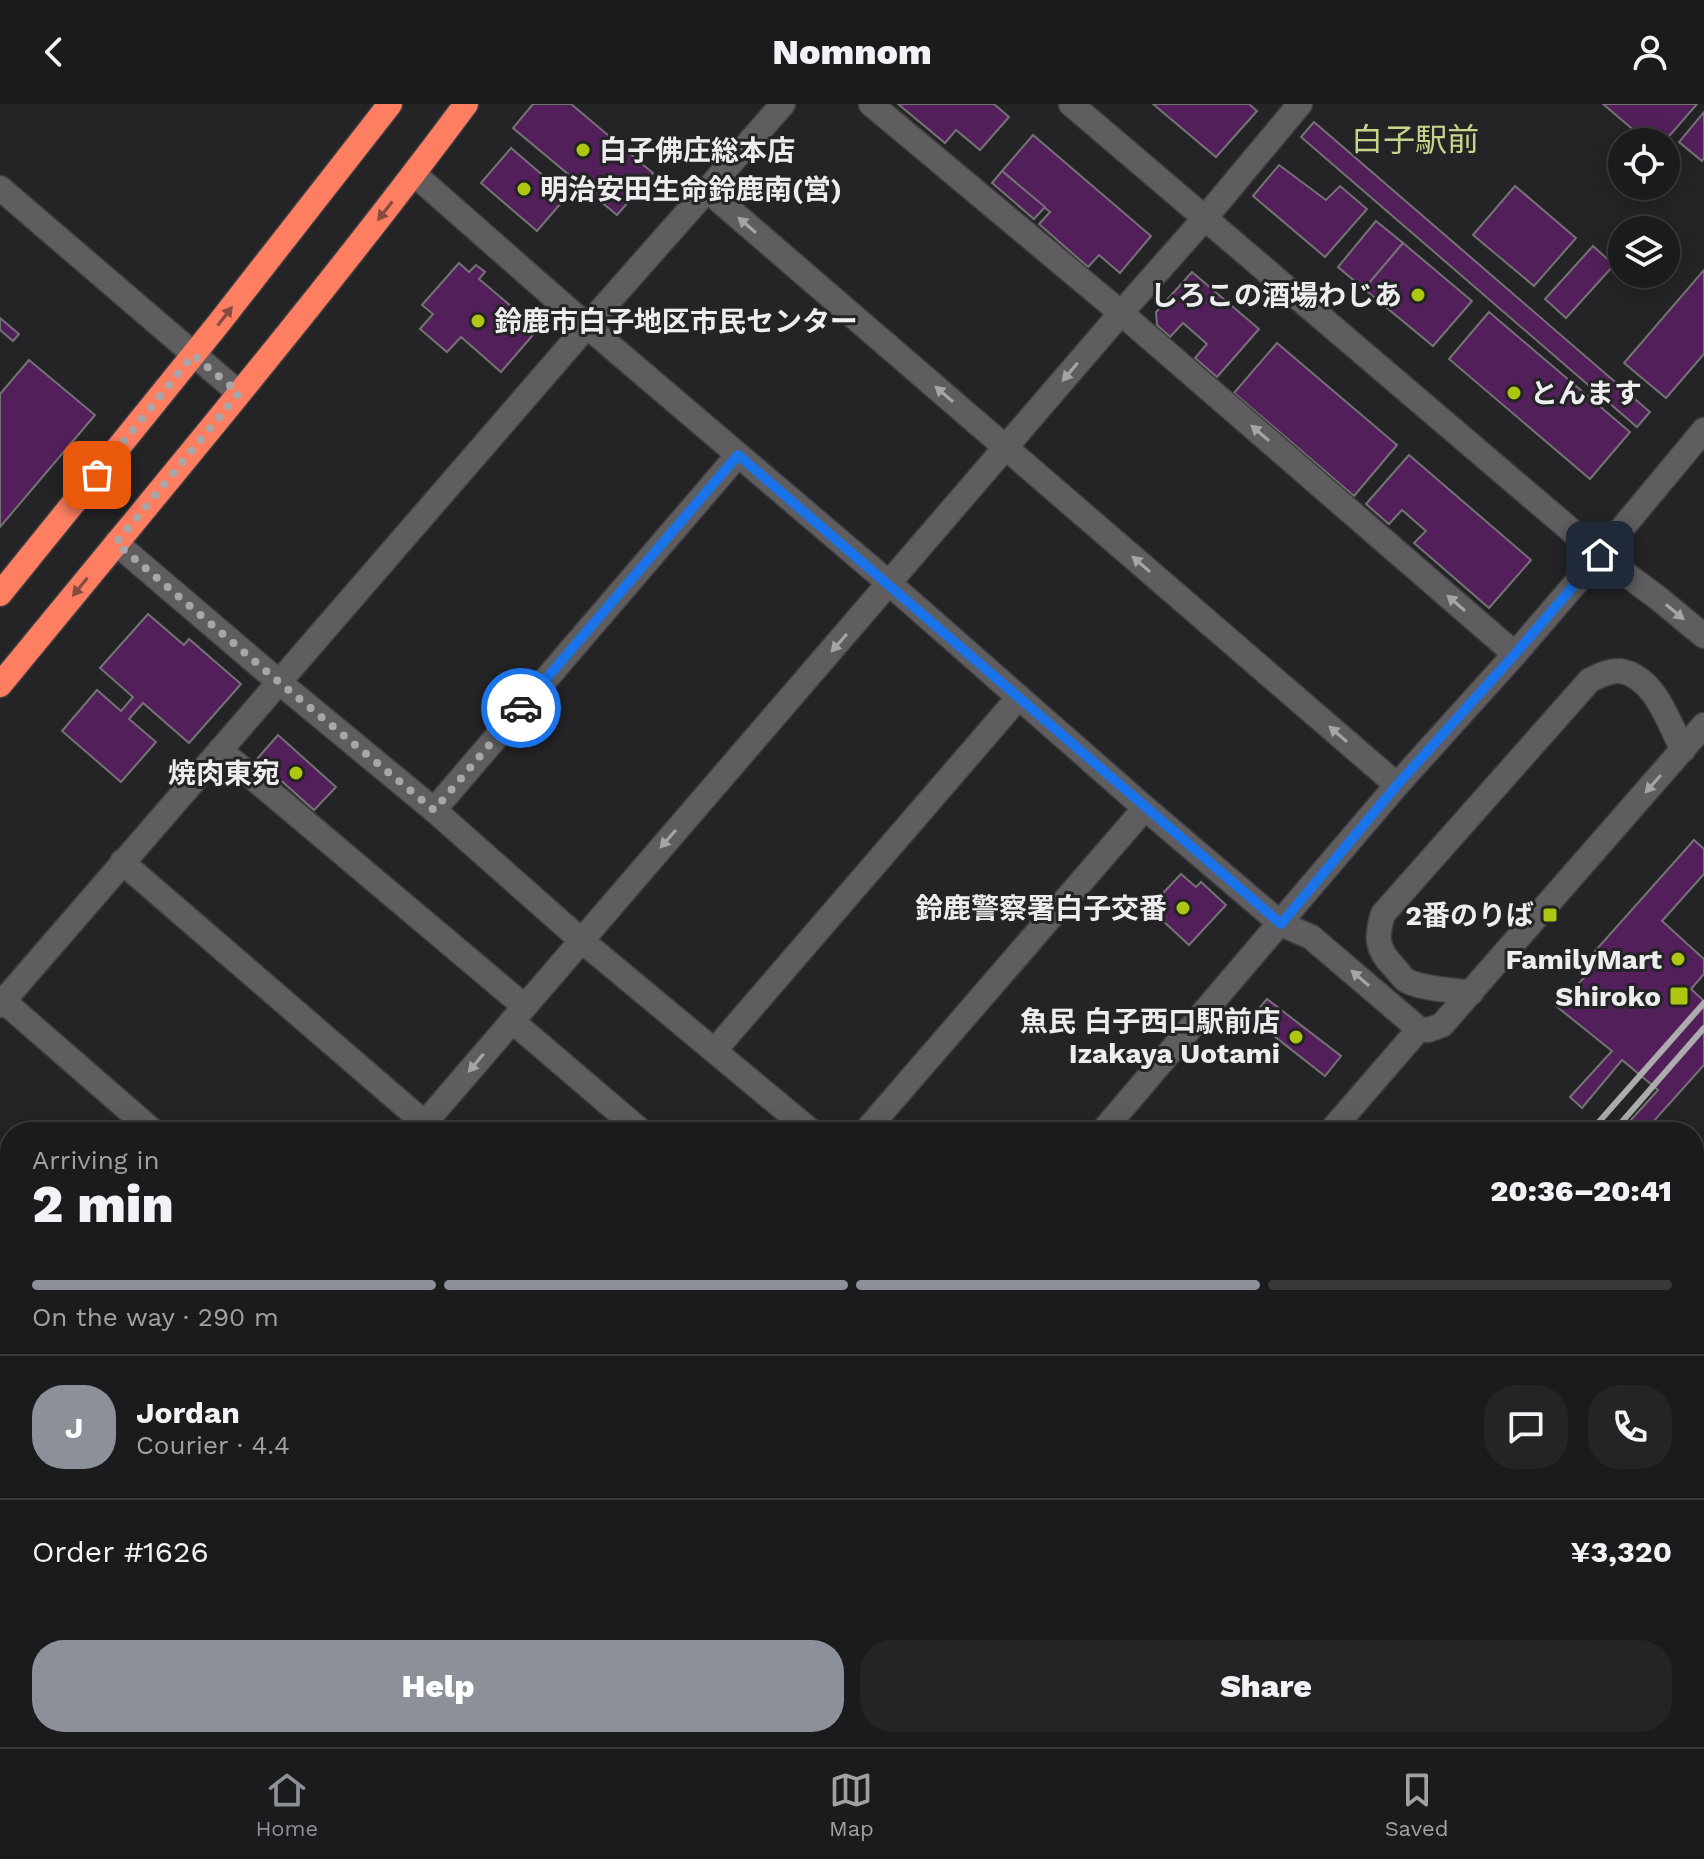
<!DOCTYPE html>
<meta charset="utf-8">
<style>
body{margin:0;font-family:"Work Sans","Noto Sans JP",sans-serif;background:#242325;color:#f1f3f6;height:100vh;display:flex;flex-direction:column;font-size:30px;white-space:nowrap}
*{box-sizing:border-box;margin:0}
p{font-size:26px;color:#a0a1a3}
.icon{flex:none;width:44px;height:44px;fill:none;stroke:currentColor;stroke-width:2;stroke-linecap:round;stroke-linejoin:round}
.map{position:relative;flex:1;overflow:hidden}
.panel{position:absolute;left:0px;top:1018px;width:1704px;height:626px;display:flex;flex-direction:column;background:#1b1a1c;border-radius:32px 32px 0 0;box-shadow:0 4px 20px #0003,0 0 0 2px #39383b}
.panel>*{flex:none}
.fabs{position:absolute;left:1608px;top:24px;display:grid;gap:16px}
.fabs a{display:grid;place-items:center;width:72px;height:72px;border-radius:50%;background:#1b1a1c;box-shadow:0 4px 20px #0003,0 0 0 2px #39383b;font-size:40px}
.pin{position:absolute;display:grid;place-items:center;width:68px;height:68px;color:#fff;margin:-34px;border-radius:16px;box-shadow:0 4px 12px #0006}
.courier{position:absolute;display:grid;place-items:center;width:80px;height:80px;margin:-40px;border:6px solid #1a73e8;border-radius:50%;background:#fff;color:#222;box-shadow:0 2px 10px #0007}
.overview em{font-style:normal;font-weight:800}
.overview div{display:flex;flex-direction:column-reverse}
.overview{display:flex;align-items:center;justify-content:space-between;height:136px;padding:0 32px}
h1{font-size:52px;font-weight:800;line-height:60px}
.bar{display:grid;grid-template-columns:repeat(4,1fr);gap:12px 8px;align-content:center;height:96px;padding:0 32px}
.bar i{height:10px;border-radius:6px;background:#39383b}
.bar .on{background:#8c9099}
.bar p{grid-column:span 4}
.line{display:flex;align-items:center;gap:20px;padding:0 32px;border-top:2px solid #39383b}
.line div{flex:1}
.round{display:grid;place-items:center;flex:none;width:84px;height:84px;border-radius:32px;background:#242325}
.cta{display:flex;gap:16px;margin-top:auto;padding:16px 32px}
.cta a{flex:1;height:92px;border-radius:32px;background:#8c9099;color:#fff;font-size:32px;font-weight:800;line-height:92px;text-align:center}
.cta a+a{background:#242325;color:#f1f3f6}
header{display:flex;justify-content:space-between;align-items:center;height:104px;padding:0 32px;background:#1b1a1c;font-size:36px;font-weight:800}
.tabs{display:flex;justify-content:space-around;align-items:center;height:112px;border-top:2px solid #39383b;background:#1b1a1c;font-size:22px;color:#a0a1a3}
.tabs a{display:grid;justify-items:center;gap:4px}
.tabs .on{color:#8c9099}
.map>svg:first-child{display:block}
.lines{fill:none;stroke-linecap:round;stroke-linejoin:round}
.stream{stroke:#55868f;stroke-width:11}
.building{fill:#521f5b;stroke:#757275;stroke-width:2}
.minor-casing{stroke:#3e3d3f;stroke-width:27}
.highway-casing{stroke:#3e3d3f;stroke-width:27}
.minor{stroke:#5f5d60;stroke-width:24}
.highway{stroke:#fe7e62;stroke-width:24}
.rail{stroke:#acabad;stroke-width:6}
.oneway{fill:#864c40}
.oneway2{fill:#a6a4a7}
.done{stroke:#a7a6a8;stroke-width:8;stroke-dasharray:0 14.4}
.route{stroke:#1a73e8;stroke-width:10}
.poi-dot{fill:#acc612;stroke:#242325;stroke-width:3}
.labels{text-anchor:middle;stroke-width:6;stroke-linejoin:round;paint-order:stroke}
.poi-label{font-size:28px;font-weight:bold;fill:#edecee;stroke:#242325;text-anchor:end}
.quarter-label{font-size:32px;fill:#c5d68a;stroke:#242325}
</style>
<header><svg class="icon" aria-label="back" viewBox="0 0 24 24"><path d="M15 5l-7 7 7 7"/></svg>Nomnom<svg class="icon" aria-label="person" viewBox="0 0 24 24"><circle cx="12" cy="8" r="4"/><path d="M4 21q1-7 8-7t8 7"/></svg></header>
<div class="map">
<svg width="1704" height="1643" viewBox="0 0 1704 1643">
<rect width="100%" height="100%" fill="#242325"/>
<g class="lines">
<g class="stream">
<path d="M0,1264L10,1273"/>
<path d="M423,1634L433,1643"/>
<path d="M825,1643L833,1634"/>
</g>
</g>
<g class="building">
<path d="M533,0H571L653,69L617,111L513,24Z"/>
<path d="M898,0H994L1009,13L980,46L956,26L945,39Z"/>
<path d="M1153,0H1249L1257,7L1216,53Z"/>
<path d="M1603,0H1697L1664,38H1627L1636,28Z"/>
<path d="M1704,8V54L1702,57L1679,38Z"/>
<path d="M1314,18L1650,308L1637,323L1301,33Z"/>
<path d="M1033,31L1151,132L1120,169L1099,151L1088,163L1039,120L1050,108L1002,67Z"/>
<path d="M511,44L567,92L537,127L481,79Z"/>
<path d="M1279,61L1326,96L1340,82L1367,105L1325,153L1253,92Z"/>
<path d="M1002,67L1045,103L1034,115L992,79Z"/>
<path d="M1515,82L1576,134L1534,182L1473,131Z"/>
<path d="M1376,117L1403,139L1364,185L1338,163Z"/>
<path d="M1403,139L1472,197L1433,242L1364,185Z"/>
<path d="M1593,142L1614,161L1566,214L1545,195Z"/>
<path d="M459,159L469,168L476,161L485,168L479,175L538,225L501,268L461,233L447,248L420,225L433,210L422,201Z"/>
<path d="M1704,166V250L1666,294L1624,259Z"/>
<path d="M1192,168L1259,225L1217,273L1195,254L1207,240L1183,219L1170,233L1157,221L1156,208Z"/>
<path d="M1489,208L1630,328L1590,375L1449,255Z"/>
<path d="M0,214L19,230L13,237L0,226Z"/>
<path d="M1277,239L1397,341L1354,392L1234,289Z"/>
<path d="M29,256L95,311L0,423V290Z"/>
<path d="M1409,351L1531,456L1489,504L1414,439L1426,427L1402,406L1389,420L1366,400Z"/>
<path d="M148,510L184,541L189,535L241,580L189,639L143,599L129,615L156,638L121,678L62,627L97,586L121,607L133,593L100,564Z"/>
<path d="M278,631L336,683L314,706L257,655Z"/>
<path d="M1694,736L1704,745V770L1662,817L1704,855V870L1691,885L1704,897V961L1644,1028H1620L1658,986L1622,956L1582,1004L1570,993L1612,947L1556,902L1604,854L1595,847Z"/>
<path d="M1181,770L1196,783L1201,778L1226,801L1189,841L1149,804Z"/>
<path d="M1267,895L1341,952L1325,972L1251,914Z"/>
<path d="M1130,1634H1267L1256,1643H1125Z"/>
</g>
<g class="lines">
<defs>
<g id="minor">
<path d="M871,0L1121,209L1515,550"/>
<path d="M1071,0L1600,451L1658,494L1704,532"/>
<path d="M414,70L587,222L890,480L1145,704L1281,820L1311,833L1419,925L1428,926L1442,921L1704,621"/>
<path d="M0,84L239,289"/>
<path d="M707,86L1397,681"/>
<path d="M116,439L279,578L434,706L581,836L812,1028"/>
<path d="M220,646L524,902"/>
<path d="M434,706L738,351"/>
<path d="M122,758L435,1028"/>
<path d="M1471,889C1453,886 1423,885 1407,877C1402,874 1398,867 1394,863C1376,845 1376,833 1383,810L1590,576C1599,572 1609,566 1620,567C1655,572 1669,620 1683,646"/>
<path d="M0,894L154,1028"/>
<path d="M0,901L587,222L783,0"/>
<path d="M512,917L642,1028"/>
<path d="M715,946L1019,593"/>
<path d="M417,1028L1121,209L1205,114L1300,0"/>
<path d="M865,1028L1145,704"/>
<path d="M1102,1028L1397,681L1515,550L1600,451L1704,326"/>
<path d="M1330,1028L1419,925"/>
<path d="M0,1125L10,1134"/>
<path d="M1694,1201L1704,1189"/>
<path d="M0,1516L10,1505"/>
<path d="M570,1643L578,1634"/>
<path d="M799,1643L806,1634"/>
<path d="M1319,1643L1323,1634"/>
</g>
<g id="highway">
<path d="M0,490L219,219L390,0"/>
<path d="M0,581C157,389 318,199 466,0"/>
</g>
</defs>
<use href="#minor" class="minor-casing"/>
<use href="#highway" class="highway-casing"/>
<use href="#minor" class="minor"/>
<use href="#highway" class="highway"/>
<g class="rail">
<path d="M1590,1028L1704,899"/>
<path d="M1613,1028L1704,924"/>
<path d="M1045,1643L1053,1634"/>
<path d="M1066,1643L1074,1634"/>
</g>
</g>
<defs><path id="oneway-solid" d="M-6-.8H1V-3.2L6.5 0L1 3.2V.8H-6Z" transform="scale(2)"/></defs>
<g class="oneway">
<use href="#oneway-solid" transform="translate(385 107) rotate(128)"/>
<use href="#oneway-solid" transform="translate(225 212) rotate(-52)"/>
<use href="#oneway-solid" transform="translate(80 483) rotate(129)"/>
</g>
<g class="oneway2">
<use href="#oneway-solid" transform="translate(747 121) rotate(-139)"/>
<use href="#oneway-solid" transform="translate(1070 268) rotate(130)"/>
<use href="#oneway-solid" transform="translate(944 290) rotate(-139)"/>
<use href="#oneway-solid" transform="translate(1260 329) rotate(-139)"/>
<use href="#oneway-solid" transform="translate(1141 460) rotate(-139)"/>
<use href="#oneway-solid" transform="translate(1456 499) rotate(-139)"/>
<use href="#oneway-solid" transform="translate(1675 508) rotate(40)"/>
<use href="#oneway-solid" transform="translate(839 539) rotate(131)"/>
<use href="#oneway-solid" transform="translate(1338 630) rotate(-139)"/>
<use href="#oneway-solid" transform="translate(1653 680) rotate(131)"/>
<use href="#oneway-solid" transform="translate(668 735) rotate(131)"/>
<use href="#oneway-solid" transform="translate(1360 874) rotate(-139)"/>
<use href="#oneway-solid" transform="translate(476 959) rotate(130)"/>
</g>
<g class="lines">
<path class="done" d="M97,371L193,251L239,289L116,439L279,578L434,706L521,604"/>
<path class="route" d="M521,604L738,351L1281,820L1397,681L1515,550L1600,451"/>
</g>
<g class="poi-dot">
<circle cx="583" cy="46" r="8"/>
<circle cx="524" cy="85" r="8"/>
<circle cx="1418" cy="191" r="8"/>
<circle cx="478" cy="217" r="8"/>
<circle cx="1514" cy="289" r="8"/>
<circle cx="296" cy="669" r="8"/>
<circle cx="1183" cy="804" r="8"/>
<rect x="1542" y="803" width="16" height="16" rx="4"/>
<circle cx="1678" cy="855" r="8"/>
<rect x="1669" y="882" width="20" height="20" rx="4"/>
<circle cx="1296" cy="933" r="8"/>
</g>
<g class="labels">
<g class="poi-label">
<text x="599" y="56" text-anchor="start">白子佛庄総本店</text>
<text x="540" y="95" text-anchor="start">明治安田生命鈴鹿南(営)</text>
<text x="1402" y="201">しろこの酒場わじあ</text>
<text x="494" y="227" text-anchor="start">鈴鹿市白子地区市民センター</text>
<text x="1530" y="299" text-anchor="start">とんます</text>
<text x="280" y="679">焼肉東宛</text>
<text x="1167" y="814">鈴鹿警察署白子交番</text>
<text x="1534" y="821">2番のりば</text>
<text x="1662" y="865">FamilyMart</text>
<text x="1661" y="902">Shiroko</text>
<text x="1280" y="927">魚民 白子西口駅前店<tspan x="1280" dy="32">Izakaya Uotami</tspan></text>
</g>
<g class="quarter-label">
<text x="1415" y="47">白子駅前</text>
</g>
</g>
</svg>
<div class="fabs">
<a><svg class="icon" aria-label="locate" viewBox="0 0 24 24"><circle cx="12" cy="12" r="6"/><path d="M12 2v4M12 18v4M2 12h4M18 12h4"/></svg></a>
<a><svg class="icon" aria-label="layers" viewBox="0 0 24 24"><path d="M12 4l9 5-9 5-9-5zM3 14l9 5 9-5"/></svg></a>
</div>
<div class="pin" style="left:97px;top:371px;background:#ea580c"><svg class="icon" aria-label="bag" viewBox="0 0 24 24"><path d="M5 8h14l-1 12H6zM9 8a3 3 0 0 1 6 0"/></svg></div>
<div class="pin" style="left:1600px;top:451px;background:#1f2937"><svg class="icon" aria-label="home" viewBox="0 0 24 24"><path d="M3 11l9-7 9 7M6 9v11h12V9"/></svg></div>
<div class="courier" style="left:521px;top:604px"><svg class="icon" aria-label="car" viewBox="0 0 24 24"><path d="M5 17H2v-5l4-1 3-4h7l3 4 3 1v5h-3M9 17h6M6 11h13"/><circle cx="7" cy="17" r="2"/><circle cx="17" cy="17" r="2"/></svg></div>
<section class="panel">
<div class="overview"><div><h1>2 min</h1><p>Arriving in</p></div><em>20:36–20:41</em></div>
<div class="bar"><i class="on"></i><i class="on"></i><i class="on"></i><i></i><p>On the way · 290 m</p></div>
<div class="line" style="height:144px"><b class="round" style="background:#8c9099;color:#fff">J</b><div><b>Jordan</b><p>Courier · 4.4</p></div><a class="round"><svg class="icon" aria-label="chat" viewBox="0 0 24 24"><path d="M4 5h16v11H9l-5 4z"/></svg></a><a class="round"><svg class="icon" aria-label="phone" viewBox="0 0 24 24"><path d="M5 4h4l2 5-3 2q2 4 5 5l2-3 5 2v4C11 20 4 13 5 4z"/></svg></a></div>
<div class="line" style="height:104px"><div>Order #1626</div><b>¥3,320</b></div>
<div class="cta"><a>Help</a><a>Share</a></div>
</section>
</div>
<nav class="tabs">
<a class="on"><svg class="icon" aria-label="home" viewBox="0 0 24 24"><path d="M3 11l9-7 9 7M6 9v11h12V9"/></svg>Home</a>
<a><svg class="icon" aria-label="map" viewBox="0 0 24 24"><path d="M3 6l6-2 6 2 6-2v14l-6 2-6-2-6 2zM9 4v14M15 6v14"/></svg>Map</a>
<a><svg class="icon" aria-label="saved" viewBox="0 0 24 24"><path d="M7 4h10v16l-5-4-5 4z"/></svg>Saved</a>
</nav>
